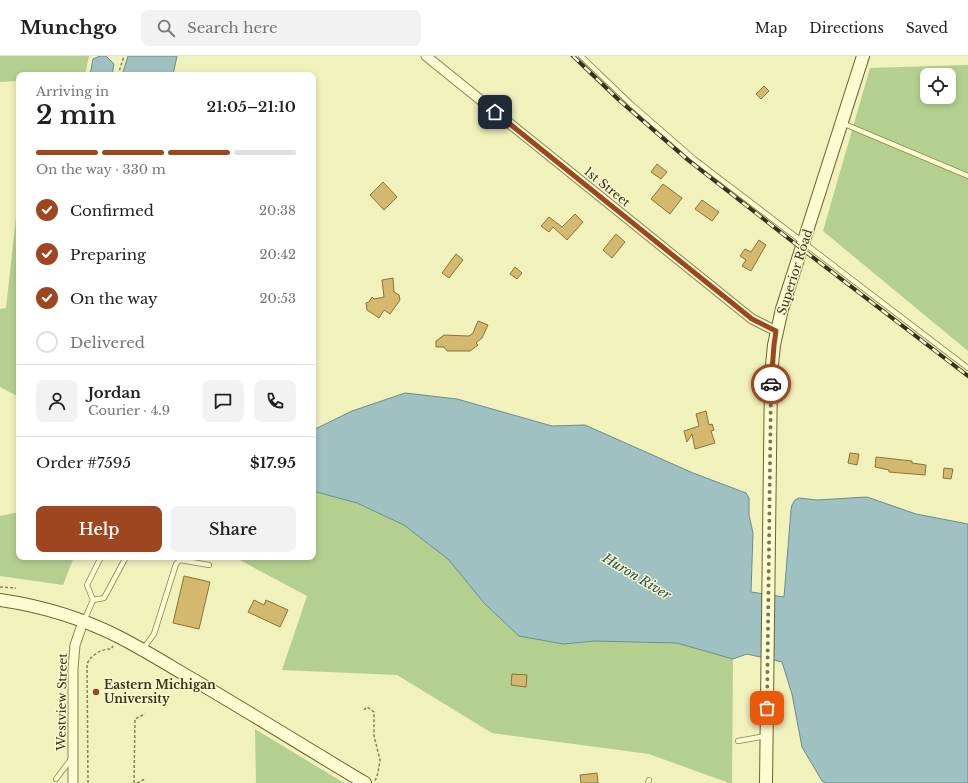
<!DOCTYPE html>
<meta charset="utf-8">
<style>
body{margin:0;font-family:"Libre Baskerville",serif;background:#f2f2f2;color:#202124;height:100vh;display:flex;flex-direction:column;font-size:15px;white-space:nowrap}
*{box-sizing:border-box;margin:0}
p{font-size:13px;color:#757577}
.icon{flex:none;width:22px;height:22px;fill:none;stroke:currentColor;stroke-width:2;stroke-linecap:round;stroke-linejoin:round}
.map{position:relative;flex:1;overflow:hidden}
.side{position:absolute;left:16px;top:16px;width:300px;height:488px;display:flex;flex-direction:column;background:#fff;border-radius:8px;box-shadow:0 2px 6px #0003}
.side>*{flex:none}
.buttons{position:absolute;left:920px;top:12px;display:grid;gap:8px}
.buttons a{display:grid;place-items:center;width:36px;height:36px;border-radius:8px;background:#fff;box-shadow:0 2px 6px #0003;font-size:20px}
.pin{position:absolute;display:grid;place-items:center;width:34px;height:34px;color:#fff;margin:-17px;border-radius:8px;box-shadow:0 2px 6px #0006}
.courier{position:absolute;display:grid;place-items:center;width:40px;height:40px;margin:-20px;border:3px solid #9e461f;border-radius:50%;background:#fff;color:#222;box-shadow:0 1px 5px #0007}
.headline em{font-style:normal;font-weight:600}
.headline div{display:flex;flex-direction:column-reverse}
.headline{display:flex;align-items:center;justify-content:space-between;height:68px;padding:0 20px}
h1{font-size:26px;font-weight:600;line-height:30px}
.bar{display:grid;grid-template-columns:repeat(4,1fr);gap:6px 4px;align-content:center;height:48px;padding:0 20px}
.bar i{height:5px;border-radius:3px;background:#e0e0e0}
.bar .active{background:#9e461f}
.bar p{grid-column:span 4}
.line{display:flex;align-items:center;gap:10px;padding:0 20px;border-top:1px solid #e0e0e0}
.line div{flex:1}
.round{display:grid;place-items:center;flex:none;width:42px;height:42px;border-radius:8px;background:#f2f2f2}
ol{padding:0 20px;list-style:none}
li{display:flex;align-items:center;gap:12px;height:44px}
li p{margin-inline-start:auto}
li .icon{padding:4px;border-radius:50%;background:#9e461f;color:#fff;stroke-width:4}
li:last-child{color:#757577}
li i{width:22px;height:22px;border:2px solid #e0e0e0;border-radius:50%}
.button{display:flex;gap:8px;margin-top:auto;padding:8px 20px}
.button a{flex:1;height:46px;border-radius:8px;background:#9e461f;color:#fff;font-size:16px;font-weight:600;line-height:46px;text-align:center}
.button a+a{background:#f2f2f2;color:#202124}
header{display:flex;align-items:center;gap:24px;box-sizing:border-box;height:56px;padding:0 20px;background:#fff;border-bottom:1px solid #e0e0e0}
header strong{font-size:19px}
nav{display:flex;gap:22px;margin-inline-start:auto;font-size:14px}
.search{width:280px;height:36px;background:#f2f2f2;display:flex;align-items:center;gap:10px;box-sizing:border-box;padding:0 14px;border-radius:8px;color:#757577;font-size:15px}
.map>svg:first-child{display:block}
.green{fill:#b4d08f;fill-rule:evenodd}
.water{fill:#a0c1c2;stroke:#678d90}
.building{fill:#d3b86e;stroke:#8b7338}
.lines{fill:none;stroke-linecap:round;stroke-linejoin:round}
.service-casing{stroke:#8a8254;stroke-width:6}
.minor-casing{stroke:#8a8254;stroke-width:11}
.secondary-casing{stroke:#6c6237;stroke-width:14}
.path{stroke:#8a8254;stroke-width:1.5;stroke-dasharray:3 2;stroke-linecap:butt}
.service{stroke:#fbfccf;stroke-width:4.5}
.minor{stroke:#fbfccf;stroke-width:9}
.secondary{stroke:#fbfccf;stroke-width:12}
.rail-casing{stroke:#38321a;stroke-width:4}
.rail{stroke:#f7f8cc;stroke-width:2.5;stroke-dasharray:8;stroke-linecap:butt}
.done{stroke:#797553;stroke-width:4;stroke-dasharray:0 7.2}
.route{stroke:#9e461f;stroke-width:5}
.poi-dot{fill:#9e461f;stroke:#f7f8cc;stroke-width:1.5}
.labels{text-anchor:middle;stroke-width:3;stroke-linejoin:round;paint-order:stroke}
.street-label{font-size:12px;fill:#38321a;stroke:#f7f8cc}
.poi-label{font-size:12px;font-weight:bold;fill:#38321a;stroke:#f7f8cc;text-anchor:start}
.water-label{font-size:13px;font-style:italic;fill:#284d59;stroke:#f7f8cc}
</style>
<header>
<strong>Munchgo</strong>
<div class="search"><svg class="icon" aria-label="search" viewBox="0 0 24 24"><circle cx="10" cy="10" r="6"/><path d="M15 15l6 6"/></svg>Search here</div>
<nav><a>Map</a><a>Directions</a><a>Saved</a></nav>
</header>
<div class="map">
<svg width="968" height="727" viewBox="0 0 968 727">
<rect width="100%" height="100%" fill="#f1f1bc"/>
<g class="green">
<path d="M0,0H89L85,19H19V25L0,26Z"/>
<path d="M968,9V295L823,175L870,12ZM927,19H949V41H927Z"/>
<path d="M19,135V341L0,331V253L6,252Z"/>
<path d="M313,435L357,447L404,469L448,503L485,548L519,580L563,588L595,585L677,587L733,603L732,727H729L649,698L492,677L397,619L282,614L307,540L234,501H313Z"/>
<path d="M19,456V501H74L63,529L0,520V460Z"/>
<path d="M255,673L344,727H256Z"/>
</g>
<g class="water">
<path d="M100,0H106L114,8L112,19H90L93,3Z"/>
<path d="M128,0H177L173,19H122Z"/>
<path d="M405,337L457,343L552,370L585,369L693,417L746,437L749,442V459L753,477L751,536L784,541L791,454L792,449L795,444L799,442L817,444L867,441L916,458L968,468V727H825L822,725L802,691L792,638L782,606L747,598L733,603L677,587L595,585L563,588L519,580L485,548L448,503L404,469L357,447L313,435V374L352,355Z"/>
</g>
<g class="building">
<path d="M764,30L769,35L761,43L756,38Z"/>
<path d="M657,108L667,116L661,123L651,116Z"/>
<path d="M383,126L397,141L384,154L370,139Z"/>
<path d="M663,128L682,142L670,158L651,143Z"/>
<path d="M702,144L719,156L712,165L695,153Z"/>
<path d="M575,158L583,166L567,184L553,171L549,176L541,170L549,161L562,171Z"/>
<path d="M616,178L625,186L612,202L603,194Z"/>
<path d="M759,184L766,189L751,215L742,210L746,204L740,200L745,193L751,196Z"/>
<path d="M456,198L463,204L449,222L442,217Z"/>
<path d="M515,211L522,217L517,223L510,218Z"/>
<path d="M393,222L394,236L399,239L400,244L390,258L384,254L379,262L367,254L366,247L369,246L372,241L374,243L384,241L382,224Z"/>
<path d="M478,265L488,269L482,282L476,287L478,289L470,295H447L444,291H436V285L444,279L469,280L473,277Z"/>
<path d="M706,355L709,369L712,368L714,374L711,375L715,387L695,393L692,378L687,386L684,375L699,370L696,358Z"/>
<path d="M850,397L859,398L857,409L848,407Z"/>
<path d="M876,401L912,405V407L926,409L925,419L889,416V414L875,411Z"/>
<path d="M944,412L953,413L951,423L943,422Z"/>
<path d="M184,520L210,526L199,573L173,567Z"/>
<path d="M254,544L264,549L266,544L288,554L280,571L248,556Z"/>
<path d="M512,618L527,619L526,631L511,629Z"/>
<path d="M597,717L598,727H581L580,719Z"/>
</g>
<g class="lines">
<defs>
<g id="service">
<path d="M581,0L631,48L694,103L968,312"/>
<path d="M842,67L968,120"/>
<path d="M93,544L104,542L126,501"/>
<path d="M84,565L93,544L87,529L101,501"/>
<path d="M143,593L154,578L176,508L180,504L209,509"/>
<path d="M738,685L766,680"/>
<path d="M56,723L72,702"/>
<path d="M648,727L649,724"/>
</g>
<g id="minor">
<path d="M426,0L752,263L776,275"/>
<path d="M73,727V612L75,589L83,566"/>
</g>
<g id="secondary">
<path d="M0,544C41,550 84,563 121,582C146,595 170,610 194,624C252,658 308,693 365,727"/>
<path d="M766,727L771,319L774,289L782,253L863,0"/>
</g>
</defs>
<use href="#service" class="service-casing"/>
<use href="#minor" class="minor-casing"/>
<use href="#secondary" class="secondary-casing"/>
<g class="path">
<path d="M118,19L124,0"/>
<path d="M0,531L16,532"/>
<path d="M364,654L367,651L374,656V680L380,704L378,717L375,725"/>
<path d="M88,727L87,608C91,599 101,593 111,593L113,590"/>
<path d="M134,727L135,663L145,658"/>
<path d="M137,727L145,723"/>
</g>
<use href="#service" class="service"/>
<use href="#minor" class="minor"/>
<use href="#secondary" class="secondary"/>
<defs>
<path id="rail" d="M573,0L620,45L688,104L802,193L968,320"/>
</defs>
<use href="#rail" class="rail-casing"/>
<use href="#rail" class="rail"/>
</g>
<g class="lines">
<path class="done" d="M767,652L771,328"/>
<path class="route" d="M495,56L752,263L776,275L774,289L771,328"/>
</g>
<circle class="poi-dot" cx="96" cy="636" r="4"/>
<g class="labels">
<g class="street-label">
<text transform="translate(607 131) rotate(39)" y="4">1st Street</text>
<text transform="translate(795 216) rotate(-72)" y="4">Superior Road</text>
<text transform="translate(62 646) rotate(-89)" y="4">Westview Street</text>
</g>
<g class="poi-label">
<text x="104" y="633">Eastern Michigan<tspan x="104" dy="14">University</tspan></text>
</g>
<g class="water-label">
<text transform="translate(637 520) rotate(31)" y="5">Huron River</text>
</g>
</g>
</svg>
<div class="buttons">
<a><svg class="icon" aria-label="locate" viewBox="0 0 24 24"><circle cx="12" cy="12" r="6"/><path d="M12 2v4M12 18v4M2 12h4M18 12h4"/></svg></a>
</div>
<div class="pin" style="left:767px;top:652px;background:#ea580c"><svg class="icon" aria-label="bag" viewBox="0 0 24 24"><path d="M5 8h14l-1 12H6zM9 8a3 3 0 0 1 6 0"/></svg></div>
<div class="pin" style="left:495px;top:56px;background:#1f2937"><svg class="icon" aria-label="home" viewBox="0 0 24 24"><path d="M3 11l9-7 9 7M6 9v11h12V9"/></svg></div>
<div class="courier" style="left:771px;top:328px"><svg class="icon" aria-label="car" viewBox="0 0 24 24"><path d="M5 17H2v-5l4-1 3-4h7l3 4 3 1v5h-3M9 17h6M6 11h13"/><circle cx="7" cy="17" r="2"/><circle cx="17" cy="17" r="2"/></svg></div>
<section class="side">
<div class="headline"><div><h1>2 min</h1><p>Arriving in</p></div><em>21:05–21:10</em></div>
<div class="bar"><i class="active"></i><i class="active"></i><i class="active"></i><i></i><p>On the way · 330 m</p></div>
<ol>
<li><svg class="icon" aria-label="check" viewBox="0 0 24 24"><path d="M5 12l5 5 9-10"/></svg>Confirmed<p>20:38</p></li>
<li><svg class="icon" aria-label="check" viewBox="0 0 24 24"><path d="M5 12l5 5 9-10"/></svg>Preparing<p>20:42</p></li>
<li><svg class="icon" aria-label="check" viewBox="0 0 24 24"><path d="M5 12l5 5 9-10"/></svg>On the way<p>20:53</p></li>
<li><i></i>Delivered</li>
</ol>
<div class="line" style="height:72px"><a class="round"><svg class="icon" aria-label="person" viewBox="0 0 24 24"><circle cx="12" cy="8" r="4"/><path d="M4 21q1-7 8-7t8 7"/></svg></a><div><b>Jordan</b><p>Courier · 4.9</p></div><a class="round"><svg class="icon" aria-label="chat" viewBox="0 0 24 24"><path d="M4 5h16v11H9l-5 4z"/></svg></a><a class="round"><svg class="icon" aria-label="phone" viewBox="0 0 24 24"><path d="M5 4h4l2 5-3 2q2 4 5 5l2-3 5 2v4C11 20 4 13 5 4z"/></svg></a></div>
<div class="line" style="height:52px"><div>Order #7595</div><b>$17.95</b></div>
<div class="button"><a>Help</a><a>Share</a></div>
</section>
</div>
